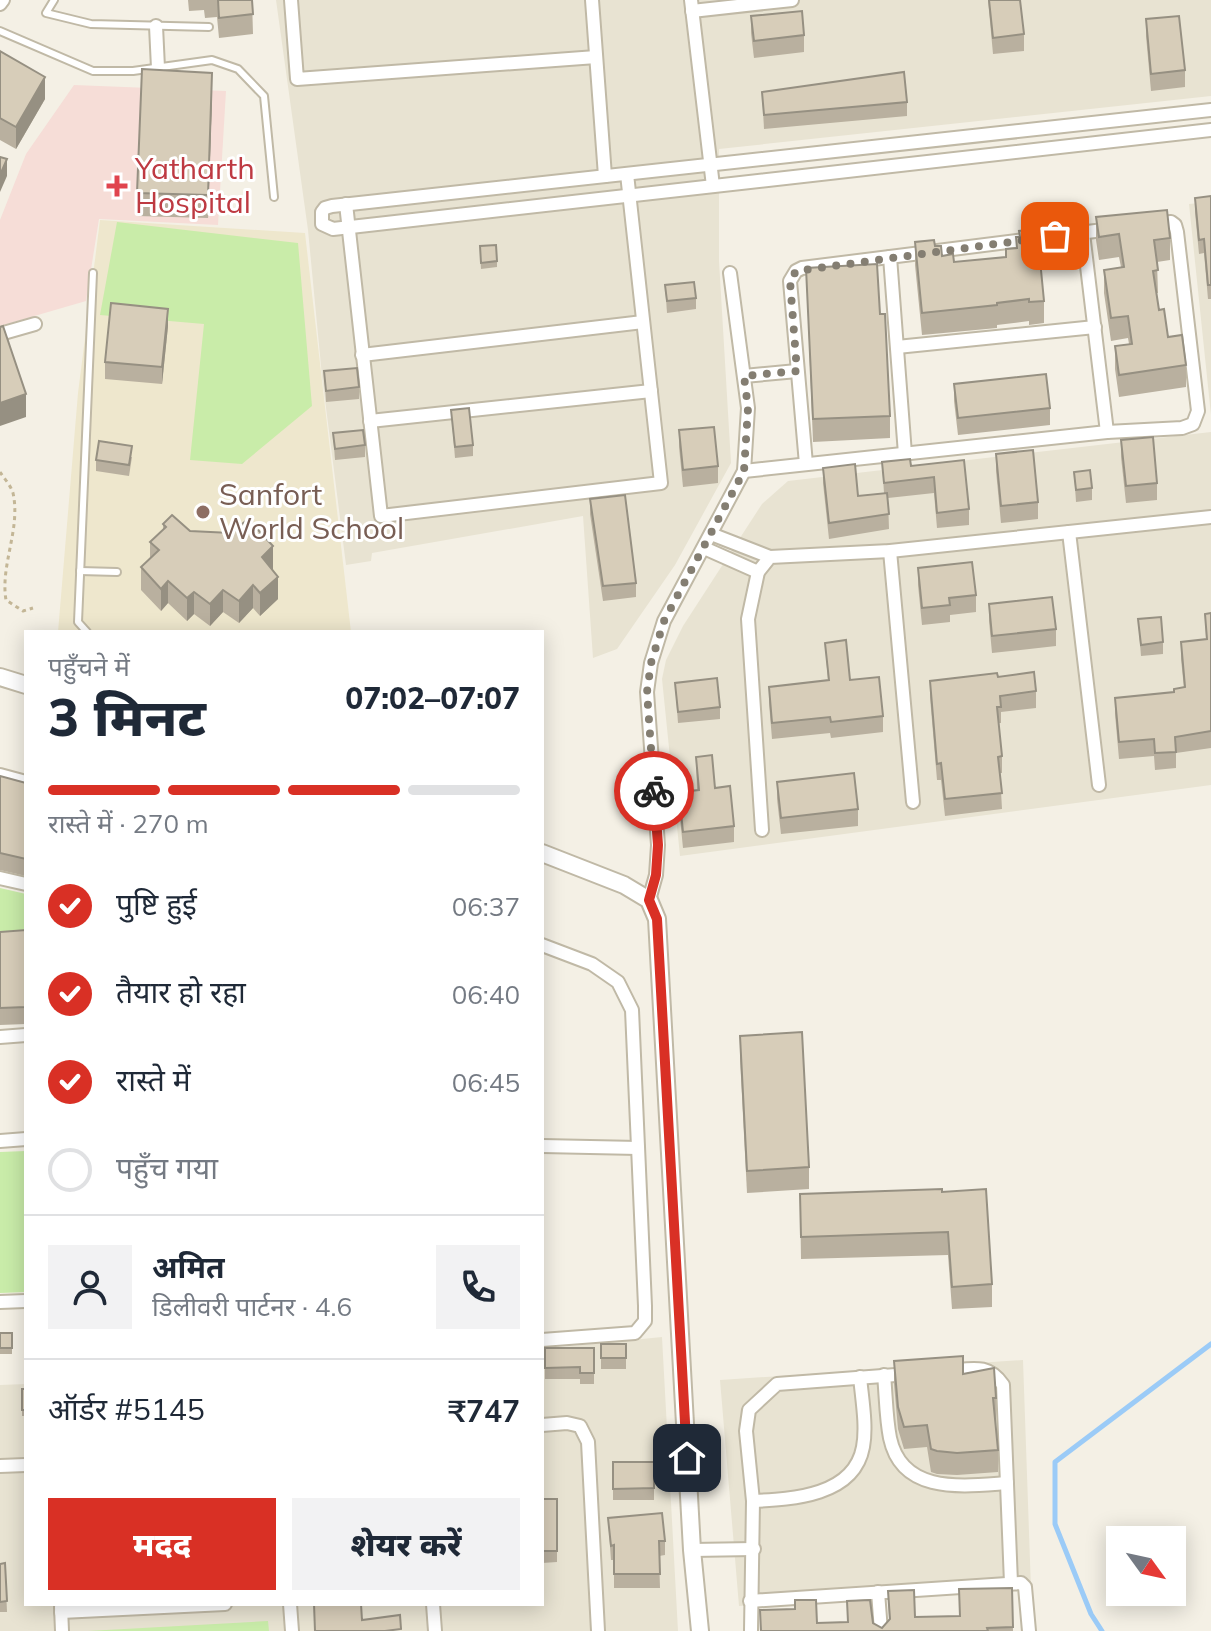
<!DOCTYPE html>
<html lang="hi">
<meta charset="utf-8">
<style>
body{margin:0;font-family:Mulish,"Noto Sans Devanagari",sans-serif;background:#f2f2f3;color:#1f2937;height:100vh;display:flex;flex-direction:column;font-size:30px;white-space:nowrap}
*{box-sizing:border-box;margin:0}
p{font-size:26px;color:#747a83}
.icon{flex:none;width:44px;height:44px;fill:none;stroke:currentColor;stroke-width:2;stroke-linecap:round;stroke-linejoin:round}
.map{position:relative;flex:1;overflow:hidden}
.side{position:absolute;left:24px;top:630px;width:520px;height:976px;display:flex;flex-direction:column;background:#fff;border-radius:0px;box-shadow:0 4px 20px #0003}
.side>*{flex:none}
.needle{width:52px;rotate:123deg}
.fabs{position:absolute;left:1106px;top:1526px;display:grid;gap:16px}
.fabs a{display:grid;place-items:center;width:80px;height:80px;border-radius:0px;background:#fff;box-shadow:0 4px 20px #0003;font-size:40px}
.pin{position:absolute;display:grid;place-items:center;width:68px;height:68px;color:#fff;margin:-34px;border-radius:16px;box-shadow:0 4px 12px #0006}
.courier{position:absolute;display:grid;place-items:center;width:80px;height:80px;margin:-40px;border:6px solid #d93025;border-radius:50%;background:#fff;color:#222;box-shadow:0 2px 10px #0007}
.headline em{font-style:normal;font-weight:800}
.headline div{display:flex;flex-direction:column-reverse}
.headline{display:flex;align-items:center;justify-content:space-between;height:136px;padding:0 24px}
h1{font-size:52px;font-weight:800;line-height:60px}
.bar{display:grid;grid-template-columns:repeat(4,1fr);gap:12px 8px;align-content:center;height:96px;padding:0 24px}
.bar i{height:10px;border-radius:6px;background:#e0e1e3}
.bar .on{background:#d93025}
.bar p{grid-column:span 4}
.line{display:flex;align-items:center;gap:20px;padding:0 24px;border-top:2px solid #e0e1e3}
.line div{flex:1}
.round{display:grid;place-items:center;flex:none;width:84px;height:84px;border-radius:0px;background:#f2f2f3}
ol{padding:0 24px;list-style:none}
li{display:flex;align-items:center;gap:24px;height:88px}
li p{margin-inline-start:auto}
li .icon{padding:8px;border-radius:50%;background:#d93025;color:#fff;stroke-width:4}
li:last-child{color:#747a83}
li i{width:44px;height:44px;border:4px solid #e0e1e3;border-radius:50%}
.cta{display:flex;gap:16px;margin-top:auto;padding:16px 24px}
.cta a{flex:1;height:92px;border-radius:0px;background:#d93025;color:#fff;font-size:32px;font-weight:800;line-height:92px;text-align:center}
.cta a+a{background:#f2f2f3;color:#1f2937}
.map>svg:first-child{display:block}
.residential{fill:#e8e3d2}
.education{fill:#eee7cd}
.medical{fill:#f6ddd7}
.green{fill:#c9eca9}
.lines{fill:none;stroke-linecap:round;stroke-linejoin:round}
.stream{stroke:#9bcbf7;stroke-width:5}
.service-casing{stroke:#c0b9a6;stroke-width:10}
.minor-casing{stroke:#c0b9a6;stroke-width:16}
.tertiary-casing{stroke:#c0b9a6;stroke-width:20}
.path{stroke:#c3b696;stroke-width:3;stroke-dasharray:4 4;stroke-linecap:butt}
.service{stroke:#fff;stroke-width:6}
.minor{stroke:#fff;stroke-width:12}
.tertiary{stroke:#fff;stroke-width:16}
.wall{fill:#b9b09f}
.shaded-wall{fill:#969082}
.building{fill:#d7cdb9;stroke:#969082;stroke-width:2}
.done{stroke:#847e72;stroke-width:8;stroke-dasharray:0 14.4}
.route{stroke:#d93025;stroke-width:10}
.health-dot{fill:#e0444e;stroke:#fff;stroke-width:3}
.education-dot{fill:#8d6e63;stroke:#fff;stroke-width:3}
.labels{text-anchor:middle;stroke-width:6;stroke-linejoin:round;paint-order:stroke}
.health-label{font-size:30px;fill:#be3a42;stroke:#fff;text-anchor:start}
.education-label{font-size:30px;fill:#785e54;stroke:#fff;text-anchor:start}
</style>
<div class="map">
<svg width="1211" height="1631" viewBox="0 0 1211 1631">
<rect width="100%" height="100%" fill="#f4f0e5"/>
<g class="residential">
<path d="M276,0H1211V96L719,149V261L731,463L675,565L617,649L593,658L583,516L372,553L371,561L346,565L322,376L308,230Z"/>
<path d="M1211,202V415L1189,204Z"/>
<path d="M1211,432V785L680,856L662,679L666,660L683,626L749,524L762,504L788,481Z"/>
<path d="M662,1337L678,1631H0V1385L26,1384V1604H542V1349Z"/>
<path d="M1023,1360L1031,1589L739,1606L720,1380Z"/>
</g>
<path class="education" d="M100,220L305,233L351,632H58L78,393Z"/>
<path class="medical" d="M74,85L226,91L218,225L99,219L86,301L0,326V220L26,154Z"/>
<g class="green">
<path d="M117,222L298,243L312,406L242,464L190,460L204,324L100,315Z"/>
<path d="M0,888L26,894V935L0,936Z"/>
<path d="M26,1151V1292L0,1293V1152Z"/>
<path d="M268,1621L269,1631H88Z"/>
</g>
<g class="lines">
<path class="stream" d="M1102,1631L1091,1614L1055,1524V1462L1211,1344"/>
<defs>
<g id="service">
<path d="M54,0L46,13L91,24L209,27"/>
<path d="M0,31L93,71H133L212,60L238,69L264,96L274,197"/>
<path d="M80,571L117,572"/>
<path d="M87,632L78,622L93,273"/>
</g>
<g id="minor">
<path d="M291,0L297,79L596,57"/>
<path d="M592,0L605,176"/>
<path d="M691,0L713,186"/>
<path d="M0,4L3,0"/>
<path d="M692,11L792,0"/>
<path d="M156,26L158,68"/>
<path d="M1211,110L332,206L325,208L322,212V224L333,229L1211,130"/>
<path d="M346,204L381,516L661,483L627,174"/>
<path d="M1083,233L1107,432"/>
<path d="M890,257L905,454"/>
<path d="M0,334L35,324"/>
<path d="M897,347L1095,327"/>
<path d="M362,355L643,322"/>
<path d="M744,376L797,371"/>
<path d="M370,421L651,391"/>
<path d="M806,464L790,281L796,271L802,268L1111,229"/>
<path d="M744,471L1107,432L1182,428L1193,424L1198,411L1177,232L1175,225L1171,222L1153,224"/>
<path d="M1069,532L1099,785"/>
<path d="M711,534L770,557"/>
<path d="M704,548L758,572"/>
<path d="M890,551L913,802"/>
<path d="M0,775L26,782"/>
<path d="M762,830L748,619L758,572L770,557L890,551L1211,517"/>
<path d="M0,878L26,884"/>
<path d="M649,900L656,875L658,845L647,692L651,663L664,621L744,471L748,408L730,273"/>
<path d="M542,945L592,964L618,982L632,1010L645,1306V1321L635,1333L542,1340"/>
<path d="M0,1037L26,1035"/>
<path d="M0,1141L26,1139"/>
<path d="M542,1146L638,1148"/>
<path d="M0,1302L26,1301"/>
<path d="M948,1371C972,1369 988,1363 1003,1385L1011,1583"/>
<path d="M884,1375C886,1396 886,1418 890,1438C902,1495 964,1486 1007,1483"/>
<path d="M542,1425L567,1423L580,1426L588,1442L598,1631"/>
<path d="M0,1466L26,1465"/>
<path d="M753,1501C793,1499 854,1496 863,1447C867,1426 862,1399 860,1377"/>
<path d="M692,1550L754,1549"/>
<path d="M878,1592L881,1631"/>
<path d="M750,1601L1021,1583L1025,1587L1029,1631"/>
<path d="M290,1604L292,1631"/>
<path d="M433,1604L435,1631"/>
<path d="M61,1607L62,1631"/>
<path d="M61,1612L225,1604"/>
<path d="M751,1631L753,1501L746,1431L749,1410L777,1384L909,1374"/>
</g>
<g id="tertiary">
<path d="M0,677L26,685"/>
<path d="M542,853L624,885L649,900L657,919L692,1550L700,1631"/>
</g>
</defs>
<use href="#service" class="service-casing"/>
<use href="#minor" class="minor-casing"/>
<use href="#tertiary" class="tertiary-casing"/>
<path class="path" d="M0,472C4,478 11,486 13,493C21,529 0,565 6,600L23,611L33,608"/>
<use href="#service" class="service"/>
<use href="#minor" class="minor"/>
<use href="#tertiary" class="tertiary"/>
</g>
<g class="wall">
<path d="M188,0H252L253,34L219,38L217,17L205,18L204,10L189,11Z"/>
<path d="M988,0H1020L1024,34V51L993,54Z"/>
<path d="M751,16L804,35V52L754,58L751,33Z"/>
<path d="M1146,19L1185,70V87L1151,91L1146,36Z"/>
<path d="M0,51L45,99L16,149L0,140Z"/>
<path d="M762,92L907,102V116L764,129Z"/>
<path d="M212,96L208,218L137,216V193Z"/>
<path d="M1211,196V299H1208L1204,253L1199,254L1195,212V198Z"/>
<path d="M1096,217L1170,238V260L1157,262L1158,293H1156L1159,310L1168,337L1186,365V387L1119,397L1115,369V346L1129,344L1128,338L1111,341L1104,293V270L1121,267L1119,257L1099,260L1096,240Z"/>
<path d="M1016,237L1044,301V323L1029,325V321L997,325V328L922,335L915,265V242L935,246L942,256L954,262L1006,257V249L1016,248Z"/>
<path d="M480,252L497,261V267L481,269Z"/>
<path d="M806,268L880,314L890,416V438L813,442Z"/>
<path d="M665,285L696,298V309L667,313Z"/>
<path d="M168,326L162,384L105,379V362Z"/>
<path d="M324,371L359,387V399L326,402Z"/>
<path d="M954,384L1050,408V425L958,435L954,401Z"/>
<path d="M451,410L473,445V456L455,458Z"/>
<path d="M679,430L718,466V483L683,487L679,447Z"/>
<path d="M333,433L365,445V457L335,460Z"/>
<path d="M1121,440L1157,483V500L1126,503L1121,457Z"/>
<path d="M996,454L1038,502V519L1001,523L996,471Z"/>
<path d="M132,457L129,476L96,471V460Z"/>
<path d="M964,460L969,509V525L937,528L934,493L888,498L889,529L829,539L823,483V468L858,496L884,493L882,462L911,466Z"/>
<path d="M1074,472L1092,488V500L1076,502Z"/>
<path d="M590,499L636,583V597L603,601L590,514Z"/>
<path d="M163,524L190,531L273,569L278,599L260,616L253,608L239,623L223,612L210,626L194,614L187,621L168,603L161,611L141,590V567L150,559V542L163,530Z"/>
<path d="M918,568L976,595V612L950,615V622L922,625L918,585Z"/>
<path d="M989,604L1056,629V646L992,653L989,621Z"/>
<path d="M1211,613V748L1176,753V768L1155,770L1154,756L1119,759L1115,714V698L1174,692L1184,688L1181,659V642L1206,640L1205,614Z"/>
<path d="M1138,619L1163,642V654L1141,656Z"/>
<path d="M825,643L850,680L883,716V732L831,738L830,733L772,739L769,703V687L828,681Z"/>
<path d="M930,681L1036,691V708L1001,712V723H998L1002,756V773H1000L1002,809L945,816L941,780H937L930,697Z"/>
<path d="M675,683L720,707V719L678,723Z"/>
<path d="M696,757L715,788L734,826V842L683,848L679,808V792L697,790Z"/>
<path d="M0,776L26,783V876L0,870Z"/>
<path d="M777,782L858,809V826L781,834L777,799Z"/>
<path d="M26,930V1024L0,1025V932Z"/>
<path d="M740,1036L809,1167V1189L747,1193L740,1058Z"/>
<path d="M942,1192L992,1284V1307L952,1309L948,1255L801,1259L800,1194Z"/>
<rect x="0" y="1333" width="12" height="21"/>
<rect x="601" y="1344" width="25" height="25"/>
<path d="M545,1348H594V1384H580V1379H545Z"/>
<path d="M894,1361L963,1374L996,1398V1420H995L998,1450V1472L957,1475L937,1474L931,1472L927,1447L904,1449L898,1429L894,1384Z"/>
<rect x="22" y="1389" width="4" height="27"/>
<rect x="613" y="1462" width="41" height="38"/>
<path d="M542,1499H557V1562L542,1563Z"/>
<path d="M608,1518L665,1541V1555L659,1556L660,1588H614V1560H611Z"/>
<path d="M5,1563L7,1612H0V1564Z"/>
<path d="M1012,1588L1013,1631H760L817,1623H873L882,1628L889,1620L888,1591L915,1617L959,1616Z"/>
</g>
<g class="shaded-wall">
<path d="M212,73V96L208,218V195Z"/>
<path d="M45,77V99L16,149V127Z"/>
<path d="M7,159V176L0,192V175Z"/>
<path d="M168,309V326L162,384V367Z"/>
<path d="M26,394V417L0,426V403Z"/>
<path d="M273,546V569L262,579V557Z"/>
<path d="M278,577V599L260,616V593Z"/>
<path d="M168,581V603L161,611V589Z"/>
<path d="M253,585V608L239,623V601Z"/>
<path d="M223,590V612L210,626V604Z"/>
<path d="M194,592V614L187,621V598Z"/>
</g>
<g class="building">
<path d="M218,0H252L253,14L219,18Z"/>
<path d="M989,0H1020L1024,34L993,38Z"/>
<path d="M802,11L804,35L754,41L751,16Z"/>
<path d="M1179,16L1185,70L1151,74L1146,19Z"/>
<path d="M0,51L45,77L16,127L0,118Z"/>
<path d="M142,69L212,73L208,195L137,193Z"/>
<path d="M904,72L907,102L764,115L762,92Z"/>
<path d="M0,157L7,159L0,175Z"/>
<path d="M1211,196V285H1208L1204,239L1199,240L1195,198Z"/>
<path d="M1167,210L1170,238L1154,240L1158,270L1153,271L1159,310L1164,309L1168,337L1182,335L1186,365L1119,375L1115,346L1132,344L1128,316L1111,318L1104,270L1124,267L1119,234L1099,237L1096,217Z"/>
<path d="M1037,229L1044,301L1029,302V299L997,303V305L922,313L915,242L934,240L935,246H941L942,256L953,254L954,262L1006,257V249L1017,248L1016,237H1020L1019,231Z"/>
<path d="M496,245L497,261L481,263L480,246Z"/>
<path d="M877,264L880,314H885L890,416L813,419L806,268Z"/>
<path d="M694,282L696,298L667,301L665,285Z"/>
<path d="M111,303L168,309L162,367L105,362Z"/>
<path d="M3,326L26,394L0,403V327Z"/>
<path d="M357,368L359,387L326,391L324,371Z"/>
<path d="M1046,374L1050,408L958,418L954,384Z"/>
<path d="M469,408L473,445L455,447L451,410Z"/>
<path d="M714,427L718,466L683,470L679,430Z"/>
<path d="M363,430L365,445L335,449L333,433Z"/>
<path d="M1153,437L1157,483L1126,486L1121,440Z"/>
<path d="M99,441L132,446L129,465L96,460Z"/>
<path d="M1033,450L1038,502L1001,506L996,454Z"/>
<path d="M910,459L911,466L964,460L969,509L937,513L934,477L884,483L882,462Z"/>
<path d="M855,464L858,496L887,493L889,514L829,523L823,468Z"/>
<path d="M1090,470L1092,488L1076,490L1074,472Z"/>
<path d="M625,495L636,583L603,586L590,499Z"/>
<path d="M172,515L190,531L231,533L248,519L273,546L262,557L278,577L260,593L253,585L239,601L223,590L210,604L194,592L187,598L168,581L161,589L141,567L159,550L150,542L166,527L163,524Z"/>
<path d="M972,562L976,595L949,598L950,605L922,608L918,568Z"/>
<path d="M1052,597L1056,629L992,636L989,604Z"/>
<path d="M1211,613V731L1175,737L1176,752L1155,753L1154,739L1119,742L1115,698L1174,692V689L1185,687L1181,642L1207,639L1205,614Z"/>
<path d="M1161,617L1163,642L1141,645L1138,619Z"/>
<path d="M846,640L850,680L879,677L883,716L831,722L830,717L772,723L769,687L829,680L825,643Z"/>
<path d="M1034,672L1036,691L1000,696L1001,707H997L1002,756L998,757L1002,793L945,799L941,763L937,764L930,681L997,673L998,677Z"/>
<path d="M717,678L720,707L678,712L675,683Z"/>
<path d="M712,755L715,788L730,786L734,826L683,832L679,792L699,790L696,757Z"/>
<path d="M854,773L858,809L781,818L777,782Z"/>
<path d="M0,776L26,783V859L0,853Z"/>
<path d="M26,930V1007L0,1008V932Z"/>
<path d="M802,1032L809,1167L747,1171L740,1036Z"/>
<path d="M942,1189V1192L986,1189L992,1284L952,1287L948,1232L801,1237L800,1194Z"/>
<rect x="0" y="1333" width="12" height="15"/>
<rect x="601" y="1344" width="25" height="14"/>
<path d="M545,1348H594V1373H580V1367L545,1368Z"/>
<path d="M963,1356V1374L994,1368L996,1398H993L998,1450L957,1453L937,1451L931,1449L927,1425L904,1427L898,1407L894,1361Z"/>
<rect x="22" y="1389" width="4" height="21"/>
<path d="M613,1462H654V1488L613,1489Z"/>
<rect x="542" y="1499" width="15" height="52"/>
<path d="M662,1513L665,1541H659L660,1574H614V1545L611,1546L608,1518Z"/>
<path d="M5,1563L7,1601L0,1602V1564Z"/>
<path d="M1012,1588L1013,1627L987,1628L988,1631H761L760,1610L795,1609V1600H816L817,1623L848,1622L847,1601L870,1600L873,1623L882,1628L890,1619L888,1591L914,1590L915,1617L960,1616L959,1589Z"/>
<path d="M314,1604H361L362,1620L400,1615L401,1629L385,1631H315Z"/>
</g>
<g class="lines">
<path class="done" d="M654,791L647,692L651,663L664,621L744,471L748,408L744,376L797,371L790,281L796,271L1055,236"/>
<path class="route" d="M654,791L658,845L656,875L649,900L657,919L687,1458"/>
</g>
<path class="health-dot" d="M113 174h8v8h8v8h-8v8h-8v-8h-8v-8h8z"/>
<circle class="education-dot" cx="203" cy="512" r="8"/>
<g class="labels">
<g class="health-label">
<text x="135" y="179">Yatharth<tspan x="135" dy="34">Hospital</tspan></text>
</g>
<g class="education-label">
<text x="219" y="505">Sanfort<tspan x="219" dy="34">World School</tspan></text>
</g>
</g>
</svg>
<div class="fabs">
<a><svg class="needle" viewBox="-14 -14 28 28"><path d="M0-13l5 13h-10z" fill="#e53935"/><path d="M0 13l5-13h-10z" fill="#747a83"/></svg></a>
</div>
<div class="pin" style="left:1055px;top:236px;background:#ea580c"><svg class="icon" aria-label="bag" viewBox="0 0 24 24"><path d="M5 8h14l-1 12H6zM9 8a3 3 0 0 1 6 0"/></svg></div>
<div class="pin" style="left:687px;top:1458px;background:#1f2937"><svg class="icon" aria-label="home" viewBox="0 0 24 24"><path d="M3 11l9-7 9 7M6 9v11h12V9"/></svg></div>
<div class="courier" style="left:654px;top:791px"><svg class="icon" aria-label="bike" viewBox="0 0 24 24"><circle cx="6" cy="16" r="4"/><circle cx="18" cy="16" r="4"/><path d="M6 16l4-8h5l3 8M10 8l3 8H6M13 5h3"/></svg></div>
<section class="side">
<div class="headline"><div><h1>3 मिनट</h1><p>पहुँचने में</p></div><em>07:02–07:07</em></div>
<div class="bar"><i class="on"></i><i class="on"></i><i class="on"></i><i></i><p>रास्ते में · 270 m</p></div>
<ol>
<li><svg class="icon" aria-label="check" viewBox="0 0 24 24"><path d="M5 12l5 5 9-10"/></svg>पुष्टि हुई<p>06:37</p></li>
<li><svg class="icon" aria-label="check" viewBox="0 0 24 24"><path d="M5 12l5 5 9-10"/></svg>तैयार हो रहा<p>06:40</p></li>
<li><svg class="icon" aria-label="check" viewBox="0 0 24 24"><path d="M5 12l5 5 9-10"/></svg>रास्ते में<p>06:45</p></li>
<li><i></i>पहुँच गया</li>
</ol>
<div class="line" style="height:144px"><a class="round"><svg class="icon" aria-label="person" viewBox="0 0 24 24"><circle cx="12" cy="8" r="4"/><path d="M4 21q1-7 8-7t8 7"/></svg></a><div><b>अमित</b><p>डिलीवरी पार्टनर · 4.6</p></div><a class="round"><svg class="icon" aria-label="phone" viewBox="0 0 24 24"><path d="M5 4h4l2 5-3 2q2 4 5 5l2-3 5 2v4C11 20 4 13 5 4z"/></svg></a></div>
<div class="line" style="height:104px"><div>ऑर्डर #5145</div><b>₹747</b></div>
<div class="cta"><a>मदद</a><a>शेयर करें</a></div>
</section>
</div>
